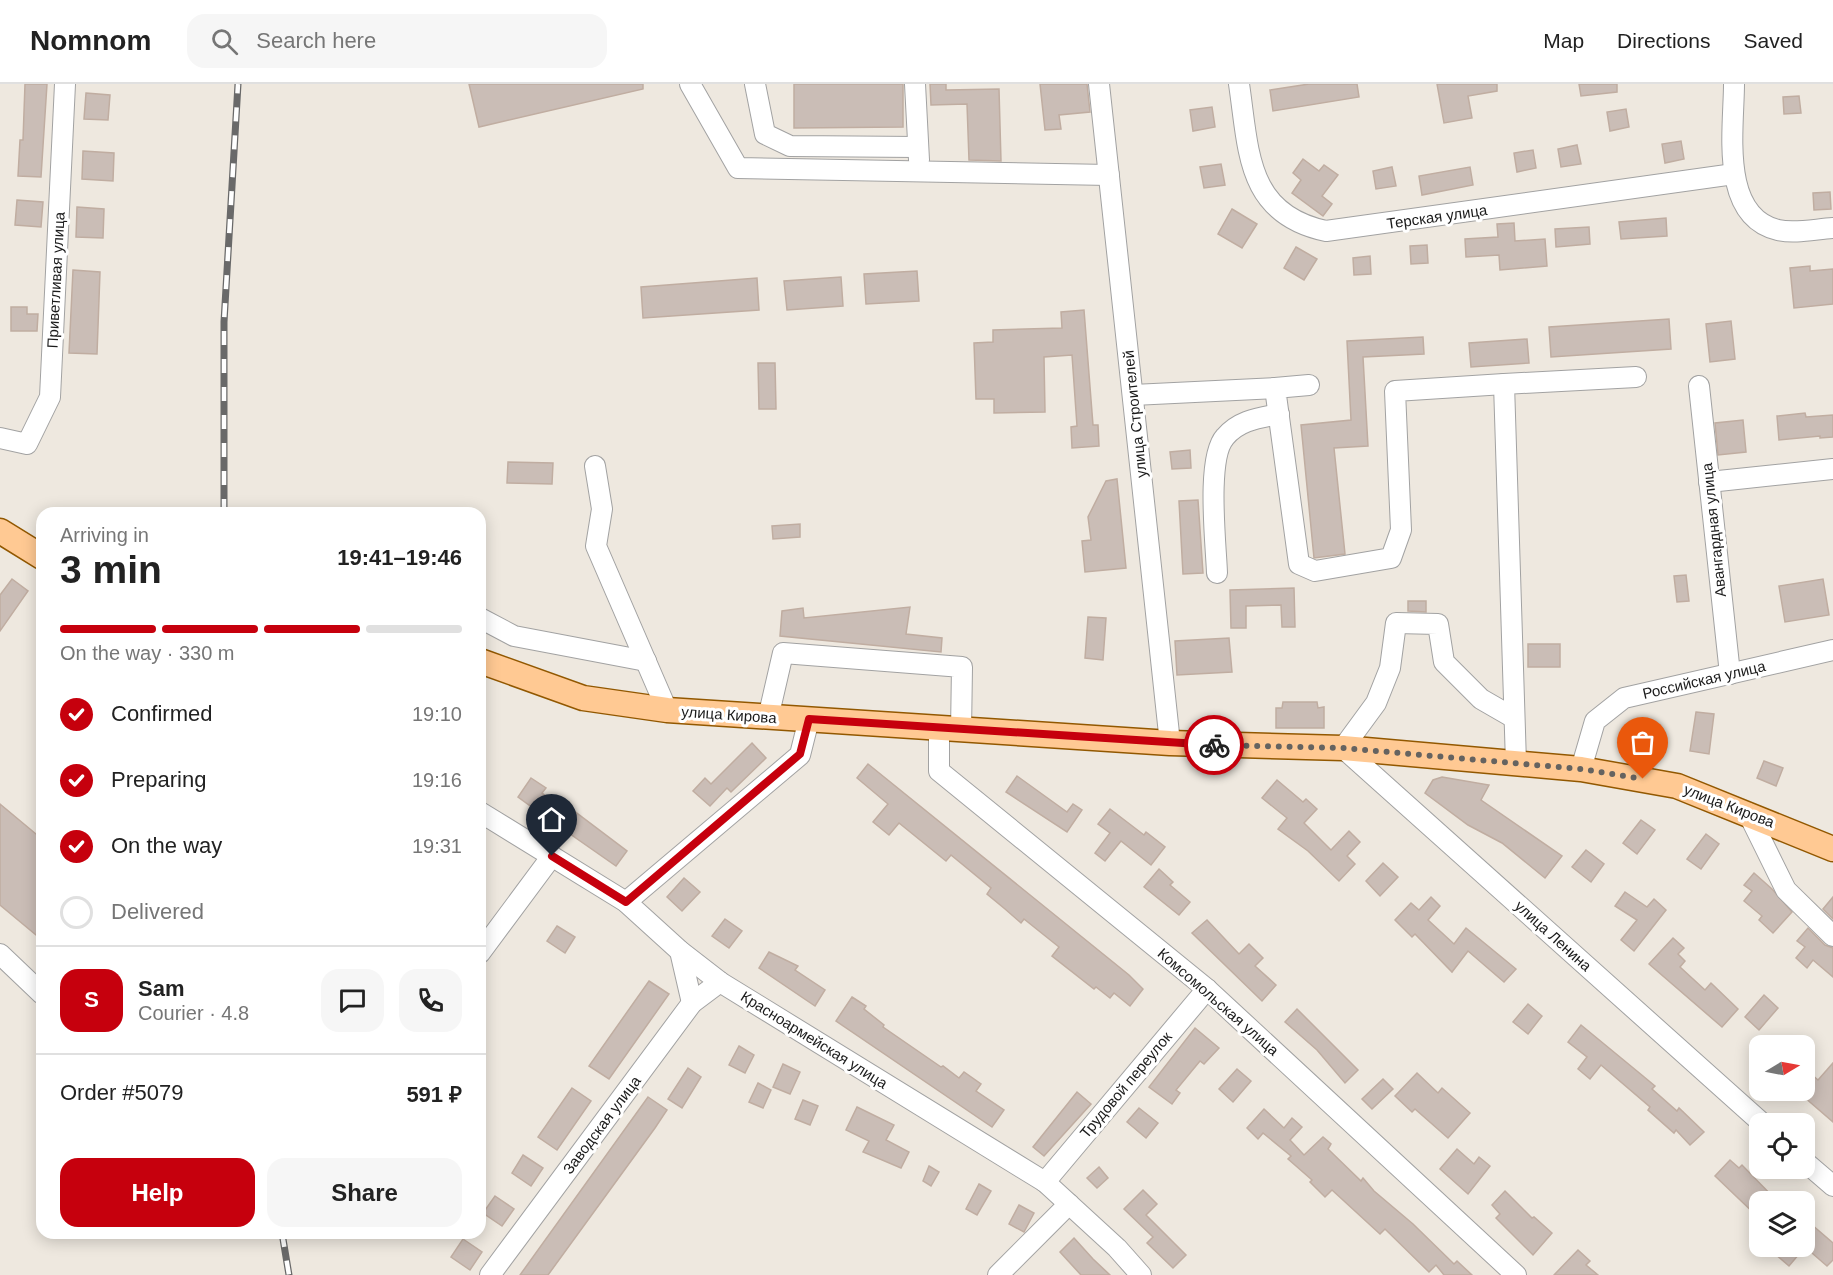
<!DOCTYPE html>
<meta charset="utf-8">
<style>
body{margin:0;font-family:Helvetica,sans-serif;background:#f6f6f6;color:#222;height:100vh;display:flex;flex-direction:column;font-size:22px;white-space:nowrap}
*{box-sizing:border-box;margin:0}
p{font-size:20px;color:#767676}
.icon{flex:none;width:33px;height:33px;fill:none;stroke:currentColor;stroke-width:2;stroke-linecap:round;stroke-linejoin:round}
.map{position:relative;flex:1;overflow:hidden}
.sheet{position:absolute;left:36px;top:423px;width:450px;height:732px;display:flex;flex-direction:column;background:#fff;border-radius:18px;box-shadow:0 3px 15px #0003}
.sheet>*{flex:none}
.needle{width:39px;rotate:80deg}
.fabs{position:absolute;left:1749px;top:951px;display:grid;gap:12px}
.fabs a{display:grid;place-items:center;width:66px;height:66px;border-radius:12px;background:#fff;box-shadow:0 3px 15px #0003;font-size:30px}
.pin{position:absolute;display:grid;place-items:center;width:51px;height:51px;color:#fff;margin:-62px -26px;border-radius:50% 50% 50% 0;rotate:-45deg;box-shadow:0 0 6px #0007}
.pin .icon{rotate:45deg}
.courier{position:absolute;display:grid;place-items:center;width:60px;height:60px;margin:-30px;border:4px solid #c6000d;border-radius:50%;background:#fff;color:#222;box-shadow:0 2px 8px #0007}
.summary em{font-style:normal;font-weight:800}
.summary div{display:flex;flex-direction:column-reverse}
.summary{display:flex;align-items:center;justify-content:space-between;height:102px;padding:0 24px}
h1{font-size:39px;font-weight:800;line-height:45px}
.bar{display:grid;grid-template-columns:repeat(4,1fr);gap:9px 6px;align-content:center;height:72px;padding:0 24px}
.bar i{height:8px;border-radius:4px;background:#e0e0e0}
.bar .current{background:#c6000d}
.bar p{grid-column:span 4}
.line{display:flex;align-items:center;gap:15px;padding:0 24px;border-top:2px solid #e0e0e0}
.line div{flex:1}
.round{display:grid;place-items:center;flex:none;width:63px;height:63px;border-radius:18px;background:#f6f6f6}
ol{padding:0 24px;list-style:none}
li{display:flex;align-items:center;gap:18px;height:66px}
li p{margin-inline-start:auto}
li .icon{padding:6px;border-radius:50%;background:#c6000d;color:#fff;stroke-width:4}
li:last-child{color:#767676}
li i{width:33px;height:33px;border:3px solid #e0e0e0;border-radius:50%}
.primary-button{display:flex;gap:12px;margin-top:auto;padding:12px 24px}
.primary-button a{flex:1;height:69px;border-radius:18px;background:#c6000d;color:#fff;font-size:24px;font-weight:800;line-height:69px;text-align:center}
.primary-button a+a{background:#f6f6f6;color:#222}
header{display:flex;align-items:center;gap:36px;box-sizing:border-box;height:84px;padding:0 30px;background:#fff;border-bottom:2px solid #e0e0e0}
header strong{font-size:28px}
nav{display:flex;gap:33px;margin-inline-start:auto;font-size:21px}
.search{width:420px;height:54px;background:#f6f6f6;display:flex;align-items:center;gap:15px;box-sizing:border-box;padding:0 21px;border-radius:18px;color:#767676;font-size:22px}
.map>svg:first-child{display:block}
.building{fill:#cabdb6;stroke:#c0ada1;stroke-width:1.5}
.lines{fill:none;stroke-linecap:round;stroke-linejoin:round}
.minor-casing{stroke:#a2a2a2;stroke-width:22}
.major-casing{stroke:#925800;stroke-width:27}
.minor{stroke:#fff;stroke-width:20}
.major{stroke:#ffc993;stroke-width:24}
.rail-casing{stroke:#696969;stroke-width:7}
.rail{stroke:#fff;stroke-width:4.5;stroke-dasharray:14;stroke-linecap:butt}
.done{stroke:#656360;stroke-width:6;stroke-dasharray:0 10.8}
.route{stroke:#c6000d;stroke-width:8}
.labels{text-anchor:middle;stroke-width:6;stroke-linejoin:round;paint-order:stroke}
.street-label{font-size:15px;fill:#1b1b1b;stroke:#fff}
</style>
<header>
<strong>Nomnom</strong>
<div class="search"><svg class="icon" aria-label="search" viewBox="0 0 24 24"><circle cx="10" cy="10" r="6"/><path d="M15 15l6 6"/></svg>Search here</div>
<nav><a>Map</a><a>Directions</a><a>Saved</a></nav>
</header>
<div class="map">
<svg width="1833" height="1191" viewBox="0 0 1833 1191">
<rect width="100%" height="100%" fill="#eee8df"/>
<g class="building">
<path d="M25,0H47L41,93L18,92L20,56H23Z"/>
<path d="M469,0H643V5L479,43Z"/>
<path d="M794,0H903V43L794,44Z"/>
<path d="M930,0H946V6L999,5L1001,77L969,76L967,20L931,21Z"/>
<path d="M1040,0H1087L1090,28L1059,31L1061,45L1045,46Z"/>
<path d="M1309,0H1357L1359,13L1273,27L1270,6Z"/>
<path d="M1437,0H1497V7L1468,12L1472,34L1444,39Z"/>
<path d="M1579,0H1617V8L1581,12Z"/>
<path d="M86,9L110,11L108,36L84,35Z"/>
<path d="M1799,12L1801,29L1784,30L1783,13Z"/>
<path d="M1212,23L1215,43L1193,47L1190,26Z"/>
<path d="M1626,25L1629,43L1610,47L1607,28Z"/>
<path d="M1681,57L1684,75L1665,79L1662,60Z"/>
<path d="M1577,61L1581,80L1561,83L1558,65Z"/>
<path d="M1533,66L1536,84L1517,88L1514,69Z"/>
<path d="M83,67L114,69L113,97L82,95Z"/>
<path d="M1303,75L1319,87L1324,81L1338,91L1322,112L1332,120L1323,132L1292,109L1301,96L1293,89Z"/>
<path d="M1221,80L1225,101L1204,104L1200,83Z"/>
<path d="M1392,83L1396,102L1376,105L1373,87Z"/>
<path d="M1470,83L1473,101L1422,111L1419,92Z"/>
<path d="M1830,108L1831,125L1814,126L1813,109Z"/>
<path d="M17,116L43,118L41,143L15,141Z"/>
<path d="M77,123L104,125L103,154L76,153Z"/>
<path d="M1232,125L1257,140L1242,164L1218,150Z"/>
<path d="M1666,134L1667,152L1621,155L1619,138Z"/>
<path d="M1514,139L1515,157L1545,155L1547,182L1500,186L1499,171L1466,173L1465,155L1498,153L1497,140Z"/>
<path d="M1589,143L1590,160L1556,163L1555,145Z"/>
<path d="M1427,161L1428,179L1411,180L1410,162Z"/>
<path d="M1296,163L1317,175L1304,196L1284,184Z"/>
<path d="M1370,172L1371,190L1354,191L1353,174Z"/>
<path d="M1810,182V187L1833,185V220L1794,224L1790,184Z"/>
<path d="M73,186L100,188L97,270L69,269Z"/>
<path d="M917,187L919,217L866,220L864,190Z"/>
<path d="M841,193L843,222L787,226L784,197Z"/>
<path d="M757,194L759,226L643,234L641,203Z"/>
<path d="M11,223H27V230H38L37,247H11Z"/>
<path d="M1084,226L1093,341H1098L1099,362L1072,364L1071,343L1077,342L1072,271L1044,273L1045,328L994,329V315H976L974,259L993,258V246L1062,244L1061,228Z"/>
<path d="M1669,235L1671,265L1551,273L1549,243Z"/>
<path d="M1731,237L1735,275L1710,278L1706,240Z"/>
<path d="M1423,253L1424,270L1363,273L1368,362L1334,364L1345,470L1314,474L1301,341L1351,336L1347,257Z"/>
<path d="M1527,255L1529,279L1471,283L1469,259Z"/>
<path d="M758,279H775L776,325H759Z"/>
<path d="M1805,329L1806,333L1833,331V353L1820,354V352L1779,356L1777,332Z"/>
<path d="M1743,336L1746,368L1718,371L1715,339Z"/>
<path d="M1190,366L1191,384L1172,385L1170,368Z"/>
<path d="M508,378L553,379L552,400L507,399Z"/>
<path d="M1117,395L1126,484L1085,488L1082,457L1091,456L1088,433L1106,397Z"/>
<path d="M1198,416L1203,489L1183,490L1179,417Z"/>
<path d="M800,440V453L773,455L772,442Z"/>
<path d="M1686,491L1689,517L1677,518L1674,492Z"/>
<path d="M12,495L28,507L0,547V511Z"/>
<path d="M1823,495L1829,531L1785,538L1779,502Z"/>
<path d="M1294,504L1295,543H1282L1281,521L1246,522V544H1231L1230,506Z"/>
<path d="M1408,517H1426V528L1408,527Z"/>
<path d="M910,523L906,550L942,554L941,568L780,552L782,527L803,524L804,534Z"/>
<path d="M1088,533L1106,534L1103,576L1085,574Z"/>
<path d="M1229,554L1232,588L1177,591L1175,557Z"/>
<rect x="1528" y="560" width="32" height="23"/>
<path d="M1283,618H1317L1318,624L1324,623V644H1276V624H1282Z"/>
<path d="M1696,628L1714,630L1709,670L1690,667Z"/>
<path d="M752,659L766,674L731,708L727,704L710,722L693,707L705,694L711,700Z"/>
<path d="M1764,677L1783,684L1776,702L1757,694Z"/>
<path d="M868,680L1129,891L1143,905L1130,922L1114,909L1110,914L1096,903L1094,905L1052,872L1059,863L1024,835L1021,839L1005,825L987,810L991,804L951,771L946,777L899,739L889,751L873,738L888,720L857,694Z"/>
<path d="M1017,692L1067,728L1073,720L1082,726L1067,748L1006,708Z"/>
<path d="M1442,693L1489,701L1481,716L1562,772L1545,794L1502,759L1468,741L1425,709L1433,696Z"/>
<path d="M531,694L546,704L542,709L568,728L570,724L627,767L616,782L570,750L567,754L542,734L544,732L518,713Z"/>
<path d="M1277,696L1303,718L1306,715L1317,725L1304,739L1331,766L1349,747L1360,758L1347,772L1355,780L1339,797L1308,767L1278,745L1287,734L1262,714Z"/>
<path d="M0,720L42,755V856L0,821Z"/>
<path d="M1110,725L1144,751L1146,748L1165,763L1151,781L1121,757L1105,777L1095,769L1110,749L1098,740Z"/>
<path d="M1641,736L1655,746L1637,770L1623,759Z"/>
<path d="M1706,750L1719,760L1701,785L1687,775Z"/>
<path d="M1586,766L1604,780L1591,798L1572,783Z"/>
<path d="M1383,779L1398,793L1380,812L1366,797Z"/>
<path d="M1159,785L1173,798L1170,801L1190,818L1179,831L1144,803Z"/>
<path d="M1754,789L1772,805L1792,828L1773,849L1759,836L1762,832L1744,817L1752,807L1744,801Z"/>
<path d="M684,794L700,808L682,827L667,813Z"/>
<path d="M1625,808L1647,823L1654,815L1666,826L1634,867L1621,856L1637,836L1615,822Z"/>
<path d="M1431,813L1440,822L1428,836L1454,860L1466,844L1516,885L1504,898L1468,867L1452,888L1415,850L1412,853L1395,836L1411,819L1419,826Z"/>
<path d="M1833,813V835L1823,825Z"/>
<path d="M725,835L742,847L729,864L712,852Z"/>
<path d="M1207,836L1239,870L1249,860L1263,874L1255,882L1276,901L1262,917L1192,849Z"/>
<path d="M557,842L575,853L565,869L547,857Z"/>
<path d="M1808,844L1825,861L1833,864V893L1813,876L1807,884L1796,874L1805,863L1797,857Z"/>
<path d="M1673,854L1684,864L1678,870L1685,877L1680,883L1705,906L1711,899L1738,925L1722,943L1649,880Z"/>
<path d="M769,868L798,882L795,886L825,906L815,922L759,884Z"/>
<path d="M649,897L669,910L609,995L589,982Z"/>
<path d="M1764,911L1778,924L1759,946L1745,933Z"/>
<path d="M852,913L866,922L864,925L884,941L883,943L941,983L943,982L959,994L964,988L981,1000L976,1007L1004,1026L992,1043L836,937Z"/>
<path d="M1528,920L1542,932L1528,950L1513,938Z"/>
<path d="M1297,925L1358,986L1345,999L1317,966L1285,938Z"/>
<path d="M1581,941L1643,992L1655,1002L1652,1005L1677,1027L1679,1024L1704,1048L1690,1061L1676,1046L1674,1049L1648,1026L1650,1023L1601,981L1590,995L1578,985L1587,973L1568,958Z"/>
<path d="M1195,944L1219,964L1204,980L1200,977L1176,1006L1180,1009L1172,1020L1149,1003Z"/>
<path d="M739,962L754,971L745,989L729,981Z"/>
<path d="M1833,979V1038L1804,1013V984L1818,996Z"/>
<path d="M783,980L800,988L790,1010L773,1003Z"/>
<path d="M688,984L701,993L682,1024L668,1015Z"/>
<path d="M1237,985L1251,997L1233,1018L1219,1005Z"/>
<path d="M1417,989L1438,1009L1442,1004L1470,1029L1448,1054L1415,1025L1412,1028L1395,1012Z"/>
<path d="M1383,995L1393,1005L1372,1025L1362,1015Z"/>
<path d="M758,999L771,1006L763,1024L749,1018Z"/>
<path d="M572,1004L591,1017L557,1066L538,1053Z"/>
<path d="M1077,1008L1091,1020L1044,1072L1033,1063Z"/>
<path d="M648,1013L667,1026L655,1044L548,1191H520Z"/>
<path d="M803,1016L818,1022L810,1041L795,1035Z"/>
<path d="M857,1023L894,1041L886,1056L909,1068L901,1084L863,1068L869,1057L846,1046Z"/>
<path d="M1139,1024L1158,1039L1146,1054L1127,1038Z"/>
<path d="M1264,1025L1284,1044L1292,1034L1302,1043L1290,1056L1304,1071L1323,1053L1331,1060L1328,1065L1361,1097L1363,1094L1374,1107L1413,1140L1454,1180L1457,1177L1472,1191H1444L1436,1181L1429,1188L1385,1145L1380,1150L1332,1106L1325,1113L1310,1098L1312,1096L1288,1075L1291,1072L1263,1049L1258,1055L1247,1044Z"/>
<path d="M1457,1065L1474,1080L1479,1073L1490,1082L1468,1110L1440,1085Z"/>
<path d="M523,1071L543,1084L531,1102L512,1089Z"/>
<path d="M1730,1076L1739,1084L1742,1081L1778,1118H1760V1135L1715,1092Z"/>
<path d="M929,1082L939,1088L931,1102L923,1097Z"/>
<path d="M1099,1083L1108,1094L1097,1104L1087,1094Z"/>
<path d="M979,1100L991,1107L977,1131L966,1125Z"/>
<path d="M1143,1106L1157,1120L1146,1131L1186,1171L1173,1184L1147,1159L1153,1153L1124,1125Z"/>
<path d="M1505,1107L1532,1134L1534,1133L1552,1149L1533,1171L1496,1134L1500,1130L1492,1121Z"/>
<path d="M495,1112L514,1125L502,1142L483,1129Z"/>
<path d="M1019,1121L1034,1129L1024,1148L1009,1140Z"/>
<path d="M1804,1134L1833,1159V1176L1827,1182L1805,1163L1789,1182L1766,1162H1805Z"/>
<path d="M1074,1154L1093,1175L1110,1191H1081L1060,1168Z"/>
<path d="M463,1155L482,1168L470,1186L451,1173Z"/>
<path d="M1578,1166L1590,1177L1586,1181L1598,1191H1554Z"/>
</g>
<g class="lines">
<defs>
<g id="minor">
<path d="M690,0L738,84L1109,91"/>
<path d="M755,0L765,50L790,62L918,63"/>
<path d="M915,0L919,76"/>
<path d="M1099,0L1170,659"/>
<path d="M1239,0C1249,67 1246,130 1326,147L1734,90"/>
<path d="M1734,0C1734,44 1719,132 1778,146C1794,150 1816,145 1833,144"/>
<path d="M1309,301L1275,304L1299,480L1315,487L1391,474L1401,446L1395,307L1504,300"/>
<path d="M1699,302L1730,590"/>
<path d="M1133,311L1275,304"/>
<path d="M0,354L27,360L50,313L65,0"/>
<path d="M595,382L602,425L596,462L667,626"/>
<path d="M1709,398L1833,385"/>
<path d="M1217,489C1216,460 1206,374 1225,353C1239,336 1259,334 1279,330"/>
<path d="M480,534L514,552L646,577"/>
<path d="M768,634L783,569L962,583L961,647"/>
<path d="M1514,634L1481,615L1444,578L1438,540L1396,539L1390,584L1376,619L1343,664L1763,1040"/>
<path d="M939,645V687L1207,905L1516,1191"/>
<path d="M1516,679L1504,300L1636,293"/>
<path d="M1581,685L1595,637L1624,614L1833,566"/>
<path d="M480,728L626,818L680,867L720,898L1045,1098L1117,1164L1141,1191"/>
<path d="M1748,729L1786,806L1833,852"/>
<path d="M626,818L800,671L809,635"/>
<path d="M680,867L692,919"/>
<path d="M480,869L552,772"/>
<path d="M0,870L42,910"/>
<path d="M1804,1077L1833,1102"/>
<path d="M1045,1098L1207,905"/>
<path d="M490,1191L692,919L720,898"/>
<path d="M998,1191L1069,1120"/>
</g>
<g id="major">
<path d="M0,447L42,473"/>
<path d="M480,577L583,614L667,626L1170,659L1343,664L1581,685L1677,702L1833,765"/>
</g>
</defs>
<use href="#minor" class="minor-casing"/>
<use href="#major" class="major-casing"/>
<use href="#minor" class="minor"/>
<use href="#major" class="major"/>
<defs>
<g id="rail">
<path d="M224,429V238L238,0"/>
<path d="M282,1149L289,1191"/>
</g>
</defs>
<use href="#rail" class="rail-casing"/>
<use href="#rail" class="rail"/>
</g>
<g class="lines">
<path class="done" d="M1214,661L1343,664L1581,685L1643,695"/>
<path class="route" d="M552,772L626,818L800,670L809,635L1214,661"/>
</g>
<g class="labels">
<g class="street-label">
<text transform="translate(1437 133) rotate(-8)" y="5">Терская улица</text>
<text transform="translate(56 196) rotate(-87)" y="5">Приветливая улица</text>
<text transform="translate(1135 330) rotate(-96)" y="5">улица Строителей</text>
<text transform="translate(1714 446) rotate(-96)" y="5">Авангардная улица</text>
<text transform="translate(1704 596) rotate(-13)" y="5">Российская улица</text>
<text transform="translate(729 631) rotate(4)" y="5">улица Кирова</text>
<text transform="translate(1729 722) rotate(21)" y="5">улица Кирова</text>
<text transform="translate(1553 852) rotate(42)" y="5">улица Ленина</text>
<text transform="translate(1218 918) rotate(41)" y="5">Комсомольская улица</text>
<text transform="translate(814 956) rotate(32)" y="5">Красноармейская улица</text>
<text transform="translate(1126 1001) rotate(-50)" y="5">Трудовой переулок</text>
<text transform="translate(602 1041) rotate(-53)" y="5">Заводская улица</text>
</g>
</g>
</svg>
<div class="fabs">
<a><svg class="needle" viewBox="-14 -14 28 28"><path d="M0-13l5 13h-10z" fill="#e53935"/><path d="M0 13l5-13h-10z" fill="#767676"/></svg></a>
<a><svg class="icon" aria-label="locate" viewBox="0 0 24 24"><circle cx="12" cy="12" r="6"/><path d="M12 2v4M12 18v4M2 12h4M18 12h4"/></svg></a>
<a><svg class="icon" aria-label="layers" viewBox="0 0 24 24"><path d="M12 4l9 5-9 5-9-5zM3 14l9 5 9-5"/></svg></a>
</div>
<div class="pin" style="left:1643px;top:695px;background:#ea580c"><svg class="icon" aria-label="bag" viewBox="0 0 24 24"><path d="M5 8h14l-1 12H6zM9 8a3 3 0 0 1 6 0"/></svg></div>
<div class="pin" style="left:552px;top:772px;background:#1f2937"><svg class="icon" aria-label="home" viewBox="0 0 24 24"><path d="M3 11l9-7 9 7M6 9v11h12V9"/></svg></div>
<div class="courier" style="left:1214px;top:661px"><svg class="icon" aria-label="bike" viewBox="0 0 24 24"><circle cx="6" cy="16" r="4"/><circle cx="18" cy="16" r="4"/><path d="M6 16l4-8h5l3 8M10 8l3 8H6M13 5h3"/></svg></div>
<section class="sheet">
<div class="summary"><div><h1>3 min</h1><p>Arriving in</p></div><em>19:41–19:46</em></div>
<div class="bar"><i class="current"></i><i class="current"></i><i class="current"></i><i></i><p>On the way · 330 m</p></div>
<ol>
<li><svg class="icon" aria-label="check" viewBox="0 0 24 24"><path d="M5 12l5 5 9-10"/></svg>Confirmed<p>19:10</p></li>
<li><svg class="icon" aria-label="check" viewBox="0 0 24 24"><path d="M5 12l5 5 9-10"/></svg>Preparing<p>19:16</p></li>
<li><svg class="icon" aria-label="check" viewBox="0 0 24 24"><path d="M5 12l5 5 9-10"/></svg>On the way<p>19:31</p></li>
<li><i></i>Delivered</li>
</ol>
<div class="line" style="height:108px"><b class="round" style="background:#c6000d;color:#fff">S</b><div><b>Sam</b><p>Courier · 4.8</p></div><a class="round"><svg class="icon" aria-label="chat" viewBox="0 0 24 24"><path d="M4 5h16v11H9l-5 4z"/></svg></a><a class="round"><svg class="icon" aria-label="phone" viewBox="0 0 24 24"><path d="M5 4h4l2 5-3 2q2 4 5 5l2-3 5 2v4C11 20 4 13 5 4z"/></svg></a></div>
<div class="line" style="height:78px"><div>Order #5079</div><b>591 ₽</b></div>
<div class="primary-button"><a>Help</a><a>Share</a></div>
</section>
</div>
